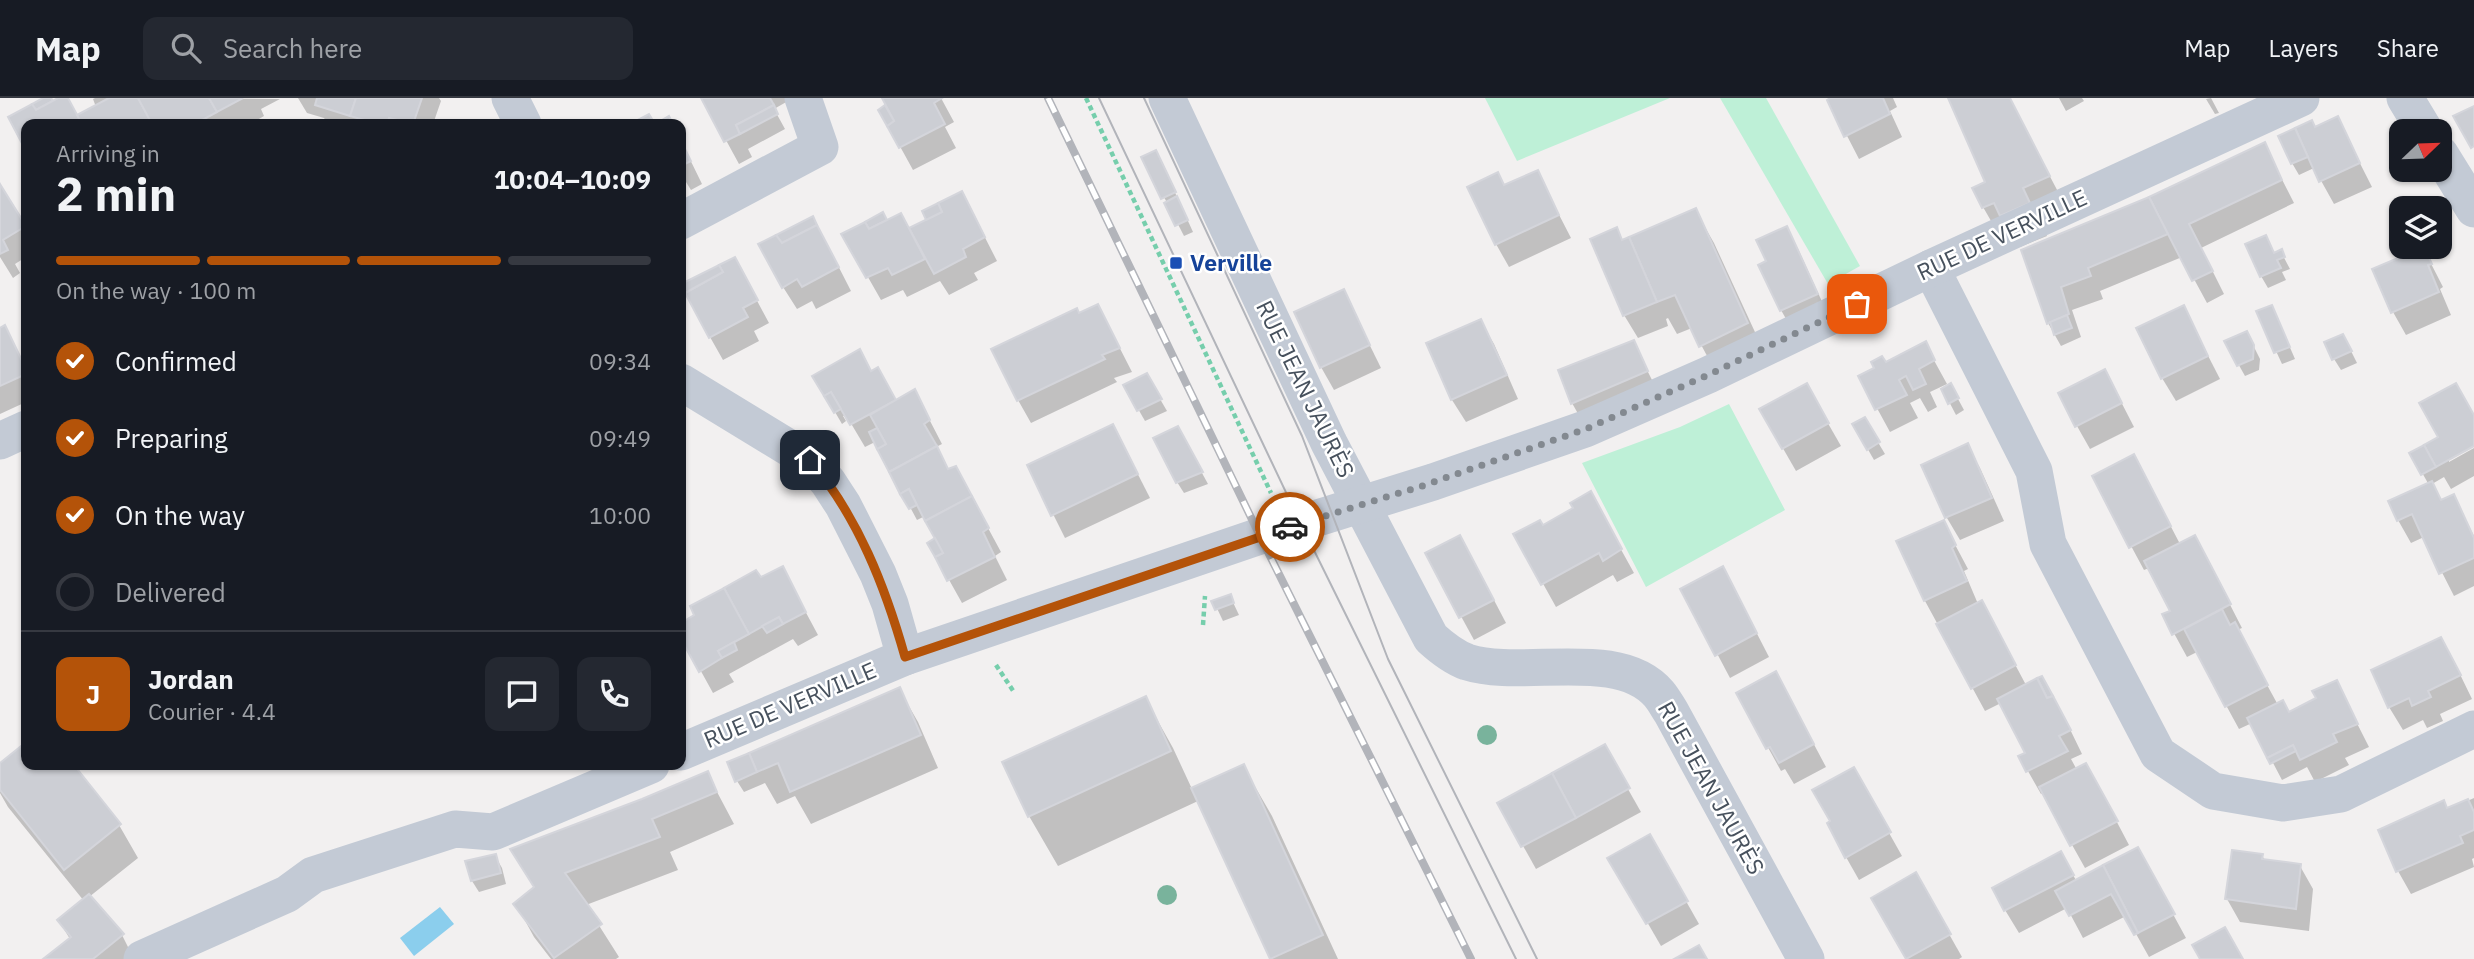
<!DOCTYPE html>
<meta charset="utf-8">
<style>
body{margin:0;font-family:"IBM Plex Sans",sans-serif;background:#242831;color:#f1f3f6;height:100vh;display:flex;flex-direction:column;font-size:26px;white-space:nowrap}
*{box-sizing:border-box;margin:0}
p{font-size:23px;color:#9ea1a6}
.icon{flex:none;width:38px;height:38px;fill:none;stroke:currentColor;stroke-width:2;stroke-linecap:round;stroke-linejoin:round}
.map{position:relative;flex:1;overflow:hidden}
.details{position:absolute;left:21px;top:21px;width:665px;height:651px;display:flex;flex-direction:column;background:#171b24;border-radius:14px;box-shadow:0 2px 5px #0004}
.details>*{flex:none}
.needle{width:46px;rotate:67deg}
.buttons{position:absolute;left:2389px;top:21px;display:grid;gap:14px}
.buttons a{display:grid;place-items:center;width:63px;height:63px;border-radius:14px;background:#171b24;box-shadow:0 2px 5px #0004;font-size:35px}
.pin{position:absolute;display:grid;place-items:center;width:60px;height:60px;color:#fff;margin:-30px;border-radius:14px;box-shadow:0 4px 10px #0006}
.courier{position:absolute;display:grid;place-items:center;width:70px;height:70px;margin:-35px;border:5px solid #b45309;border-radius:50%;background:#fff;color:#222;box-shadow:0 2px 9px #0007}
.summary em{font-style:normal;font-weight:800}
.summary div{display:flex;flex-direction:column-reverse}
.summary{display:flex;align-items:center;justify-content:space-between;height:119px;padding:0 35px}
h1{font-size:46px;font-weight:800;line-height:52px}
.bar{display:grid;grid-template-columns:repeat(4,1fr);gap:10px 7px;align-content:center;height:84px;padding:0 35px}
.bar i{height:9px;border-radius:5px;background:#363941}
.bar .on{background:#b45309}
.bar p{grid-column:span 4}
.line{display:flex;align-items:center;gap:18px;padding:0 35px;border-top:2px solid #363941}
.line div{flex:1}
.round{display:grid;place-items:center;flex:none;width:74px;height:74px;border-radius:14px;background:#242831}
ol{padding:0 35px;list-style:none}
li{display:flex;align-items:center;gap:21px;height:77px}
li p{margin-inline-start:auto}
li .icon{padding:7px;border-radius:50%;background:#b45309;color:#fff;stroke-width:4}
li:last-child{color:#9ea1a6}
li i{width:38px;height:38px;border:4px solid #363941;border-radius:50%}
header{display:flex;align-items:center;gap:42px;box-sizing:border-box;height:98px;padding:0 35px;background:#171b24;border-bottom:2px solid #363941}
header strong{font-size:33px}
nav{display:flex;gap:38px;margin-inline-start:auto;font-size:24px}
.search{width:490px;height:63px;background:#242831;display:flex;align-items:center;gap:18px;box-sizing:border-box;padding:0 24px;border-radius:14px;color:#9ea1a6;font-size:26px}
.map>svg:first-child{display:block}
.green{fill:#bef0d7}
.water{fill:#8bceed}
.shadow{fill:#0003}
.building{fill:#ccced4;stroke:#d4d5db;stroke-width:2}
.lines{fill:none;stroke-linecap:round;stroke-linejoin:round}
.path{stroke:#76ceac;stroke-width:4.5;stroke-dasharray:5 3.5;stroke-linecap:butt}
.street{stroke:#c3cad5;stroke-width:37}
.tram{stroke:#b2b4ba;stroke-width:2}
.rail-casing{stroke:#b2b4ba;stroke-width:8}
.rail{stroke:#fff;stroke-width:5;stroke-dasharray:16;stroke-linecap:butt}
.tree{fill:#79b39c}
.done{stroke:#838990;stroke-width:7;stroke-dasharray:0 12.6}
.route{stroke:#b45309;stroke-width:9}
.transit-dot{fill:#1a4fb4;stroke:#fff;stroke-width:2.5}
.labels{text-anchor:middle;stroke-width:5;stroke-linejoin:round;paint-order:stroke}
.street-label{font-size:23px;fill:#47515d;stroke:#fff}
.transit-label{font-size:23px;font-weight:bold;fill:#164399;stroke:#fff;text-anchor:start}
</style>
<header>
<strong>Map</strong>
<div class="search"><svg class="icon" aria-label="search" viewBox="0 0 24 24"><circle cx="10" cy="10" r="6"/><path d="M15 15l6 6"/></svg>Search here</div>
<nav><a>Map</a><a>Layers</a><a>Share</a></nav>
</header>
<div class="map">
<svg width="2474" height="861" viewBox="0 0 2474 861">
<rect width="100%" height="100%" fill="#f2f0f0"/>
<g class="green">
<path d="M1485,0H1670L1517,63Z"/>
<path d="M1720,0H1766L1860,168L1828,186Z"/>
<path d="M1729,306L1785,412L1646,489L1582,365L1680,329Z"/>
</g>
<path class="water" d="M440,809L454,826L414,858L400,840Z"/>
<g class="shadow">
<path d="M47,0L52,5L66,0L77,19L96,9L93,1L95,0L280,1L261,11L264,18L250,26H26V49L11,20Z"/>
<path d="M298,0H439L441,3L433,26H328L324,20L307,15Z"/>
<path d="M703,0H786L788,3L774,11L785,31L748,51L752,59L739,66Z"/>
<path d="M884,0H941L954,24L945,29L956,50L913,72L880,12L894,26L897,24Z"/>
<path d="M1834,0H1893L1897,9L1890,13L1902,39L1859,61L1829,3Z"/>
<path d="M1949,0H2009L2067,111L2040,123L2047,138L2020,149L2013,137L2002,142L1983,109L1987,85Z"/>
<path d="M2059,0H2082L2084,3L2066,13Z"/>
<path d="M2211,0L2219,15L2215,16L2206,1Z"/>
<path d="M2337,20L2372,89L2334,106L2314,70L2299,77L2292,65L2315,31Z"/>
<path d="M681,43L702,86L691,92L686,84L681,87Z"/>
<path d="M2264,46L2294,105L2201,150L2224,196L2207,205L2182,159L2100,193L2103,201L2072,212L2081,239L2061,248L2048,225L2023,153L2149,100Z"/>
<path d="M1144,60L1162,66L1193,134L1184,138Z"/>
<path d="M1537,74L1571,140L1509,169L1496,146L1505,89Z"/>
<path d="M0,89L26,132V159L15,166L20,175L13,180L0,159Z"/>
<path d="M1695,112L1714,145L1766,258L1719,280L1692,230L1677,236L1668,220L1666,221L1668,228L1638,240L1624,217L1592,141L1616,131L1623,143Z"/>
<path d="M883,117L887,124L909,132L929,122L974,118L997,163L974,175L978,182L949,197L940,183L907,199L903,192L881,202L844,137Z"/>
<path d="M1786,130L1799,153L1829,219L1794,235L1781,212L1768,164Z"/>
<path d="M2423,150L2443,189L2440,191L2451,217L2406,237L2393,214Z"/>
<path d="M830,152L851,193L816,211L812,203L797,211L783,189Z"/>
<path d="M2281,154L2290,171L2282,174L2286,182L2268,190L2261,178Z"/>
<path d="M747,184L769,225L754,233L759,243L723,262L710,239Z"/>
<path d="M1343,193L1381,270L1334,292L1321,269L1296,215Z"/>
<path d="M2183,209L2220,281L2176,303L2162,280Z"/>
<path d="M2258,214L2277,220L2295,261L2282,266Z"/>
<path d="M1480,223L1494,246L1518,301L1466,324L1452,302L1428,246Z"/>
<path d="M4,230L26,270V304L0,316V232Z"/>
<path d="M1110,231L1132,274L1114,280L1117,284L1031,325L1018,302Z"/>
<path d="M1633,244L1659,296L1585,328L1572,305Z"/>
<path d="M2226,244L2253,247L2260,261L2259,272L2245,278Z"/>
<path d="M1925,246L1947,286L1930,294L1937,309L1928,314L1920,300L1910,305L1918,320L1890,334L1860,279Z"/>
<path d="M2349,249L2357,265L2341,272L2334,261Z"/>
<path d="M878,271L896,304L915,294L942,346L936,349L948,373L968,393L1001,454L995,458L1007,482L962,505L929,446L937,441L925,418L917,422L875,344L865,349L846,317L843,318L846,323L842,326L814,278L871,274Z"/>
<path d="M1146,277L1167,313L1145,323L1125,288Z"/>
<path d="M1806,287L1841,348L1796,373L1761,312Z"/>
<path d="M1951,288L1964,312L1956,317L1943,292Z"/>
<path d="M2117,296L2134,329L2090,351L2077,328Z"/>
<path d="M2474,319V346L2449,360V364L2474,350V378L2451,391L2444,379L2432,386L2442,403L2453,398L2474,438V488L2454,498L2424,439L2411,445L2398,422L2429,387L2411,355Z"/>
<path d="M1864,321L1885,356L1874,362L1854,327Z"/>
<path d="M1178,331L1208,386L1184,395L1177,384Z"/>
<path d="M1967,348L1980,370L2004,423L1960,442L1947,420L1923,368Z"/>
<path d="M1125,351L1150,400L1065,440L1029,368Z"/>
<path d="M2094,379L2146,381L2180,446L2207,462L2242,530L2237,532L2278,607L2289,616L2318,601L2336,584L2369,649L2345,660L2349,667L2315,684L2307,669L2282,682L2252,625L2239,631L2197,554L2187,559L2164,517L2172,514L2149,470L2144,472Z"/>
<path d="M1603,419L1634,475L1617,484L1613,477L1556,509L1516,437L1542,430Z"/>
<path d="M1943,424L1968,471L1964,473L1978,506L1994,527L2026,587L2066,623L2082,656L2071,661L2077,672L2099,690L2129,747L2085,770L2043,695L2041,696L2020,659L2027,656L2001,605L1985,613L1925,503L1898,444Z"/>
<path d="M1427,456L1473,462L1506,525L1474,542Z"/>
<path d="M782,470L818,537L798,548L793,541L729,576L734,584L713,595L681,537V527Z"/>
<path d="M1683,491L1735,493L1769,559L1730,580Z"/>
<path d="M1230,498L1239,517L1223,523L1214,504Z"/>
<path d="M2454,564L2472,601L2440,616L2443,623L2427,630L2423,622L2403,632L2389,609Z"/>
<path d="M1776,575L1826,669L1794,686L1785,671L1781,673L1738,595Z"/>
<path d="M899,591L918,624L938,670L811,726L795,698L777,706L765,685L744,694L737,683Z"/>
<path d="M1145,600L1173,650L1192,691L1243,668L1272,718L1338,861H1272L1198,703L1058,768L1029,718Z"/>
<path d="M26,646V667H71L119,727L138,760L89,799L122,837L134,861H45L70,841L59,823L84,803L8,709L0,695V668Z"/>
<path d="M1604,649L1641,714L1536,771L1499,705Z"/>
<path d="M1853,671L1902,758L1859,782L1846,759Z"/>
<path d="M707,675L734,726L670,754L678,772L586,807L619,859L616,861H551L534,839L516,806L643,703Z"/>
<path d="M2474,700V760L2472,761L2474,769L2411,796L2398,773L2380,732L2447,712Z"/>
<path d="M1649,738L1699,826L1661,848L1610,760Z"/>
<path d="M2061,756L2077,784L2150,774L2186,840L2149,859L2126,818L2083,840L2067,810L2019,835L2005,812Z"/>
<path d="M2262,757L2265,763L2300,768L2313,791L2309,833L2240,824L2227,801Z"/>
<path d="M495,758L502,770L506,786L479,794L472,783L468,764Z"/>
<path d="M1915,776L1962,859L1959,861H1908L1873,800Z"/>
</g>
<g class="building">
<path d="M43,0H51L53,3L36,12L32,6Z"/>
<path d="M58,0H68L82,26H26V53L8,19L32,6L36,12Z"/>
<path d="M109,0H138L152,26H82L77,17Z"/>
<path d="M138,0H209L217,14L195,26H183L181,23L174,26H152Z"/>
<path d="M209,0H243L217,14Z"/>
<path d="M317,0H356L350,18L315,7Z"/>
<path d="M356,0H422L413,26L389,20L387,26H379L350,18Z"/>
<path d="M701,0H770L774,7L736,27L740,36L724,44Z"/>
<path d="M882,0H942L934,5L945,26L899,50L887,28L894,23Z"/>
<path d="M1830,0H1883L1890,16L1844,39L1827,2Z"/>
<path d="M1948,0H2010L2050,78L2023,90L2030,105L2000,118L1994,105L1982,110L1972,90L1985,84Z"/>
<path d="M774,7L778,16L740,36L736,27Z"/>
<path d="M885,7L894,23L887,28L878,12Z"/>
<path d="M2474,8V48L2471,50L2453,18Z"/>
<path d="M649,16L655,26L669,18L673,26H630Z"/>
<path d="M2338,18L2360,65L2319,84L2295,30L2312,22L2315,29Z"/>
<path d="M2295,30L2308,59L2291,66L2278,38Z"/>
<path d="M681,43L691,63L681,68Z"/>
<path d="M2265,44L2282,82L2189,126L2213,173L2192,183L2149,99Z"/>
<path d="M1156,52L1176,94L1161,101L1141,59Z"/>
<path d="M1538,72L1559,117L1495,147L1467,89L1498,74L1504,87Z"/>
<path d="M0,86L26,128L3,142L8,152L0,156Z"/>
<path d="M962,93L985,139L963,151L966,159L934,176L909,130L942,114L938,105Z"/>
<path d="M1177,98L1188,122L1175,128L1164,105Z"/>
<path d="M2149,99L2168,136L2088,170L2091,178L2061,189L2069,216L2047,226L2021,152Z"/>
<path d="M938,105L942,114L926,122L922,113Z"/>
<path d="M1696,110L1748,225L1699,249L1675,197L1657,204L1629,139Z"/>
<path d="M883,114L887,122L869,131L865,124Z"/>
<path d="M901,115L925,161L892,177L888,170L866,180L841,136L865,124L869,131Z"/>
<path d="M813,118L817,127L782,145L776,137Z"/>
<path d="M817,127L839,169L802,189L797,181L782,190L758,146L776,137L782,145Z"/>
<path d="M1787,128L1818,196L1780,213L1758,167L1766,163L1756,142Z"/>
<path d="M1617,129L1622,142L1629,139L1657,204L1623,218L1590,141Z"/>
<path d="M2266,137L2274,155L2282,151L2285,159L2277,162L2281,170L2260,179L2245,146Z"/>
<path d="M2424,149L2432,166L2428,167L2439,194L2391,215L2372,171Z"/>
<path d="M735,159L758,202L743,210L748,219L709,240L685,195L723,174L719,167Z"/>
<path d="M719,167L723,174L685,195L681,186Z"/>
<path d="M1344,191L1370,247L1320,270L1294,214Z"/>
<path d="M1098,206L1120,250L1102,257L1105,261L1017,303L991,251L1077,210L1079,215Z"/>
<path d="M2184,207L2208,258L2161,281L2136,230Z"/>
<path d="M2272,207L2290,249L2274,255L2256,213Z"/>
<path d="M2067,217L2072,230L2054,237L2050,224Z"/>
<path d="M1481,221L1507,277L1451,302L1426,245Z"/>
<path d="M5,227L26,271V276L0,288V230Z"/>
<path d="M2247,233L2254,247L2253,261L2237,268L2224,243Z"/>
<path d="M2343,236L2352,253L2332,262L2324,244Z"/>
<path d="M1634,242L1648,273L1571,306L1558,272Z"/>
<path d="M1926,243L1935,262L1919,271L1926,286L1913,292L1906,278L1899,282L1907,297L1875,312L1858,278L1874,270L1871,264L1882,258L1886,264Z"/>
<path d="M860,251L871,273L878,269L896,302L850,327L831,294L824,298L812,278Z"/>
<path d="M2105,271L2122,305L2075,329L2058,295Z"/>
<path d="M1147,275L1162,301L1137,313L1123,287Z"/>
<path d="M1807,285L1829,325L1782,351L1759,311Z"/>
<path d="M1951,285L1959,300L1948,306L1941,291Z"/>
<path d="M2456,285L2474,317V348L2436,369L2424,347L2438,339L2419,305Z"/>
<path d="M915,291L930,322L924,326L937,348L889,374L877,351L886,346L870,317Z"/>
<path d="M831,294L841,311L834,315L824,298Z"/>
<path d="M1865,319L1880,344L1867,352L1852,326Z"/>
<path d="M1113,326L1138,376L1051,418L1027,367Z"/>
<path d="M1178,328L1203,374L1176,385L1153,340Z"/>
<path d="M877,330L886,346L877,351L869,334Z"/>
<path d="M1968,345L1992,400L1945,420L1921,367Z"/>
<path d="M2424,347L2436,369L2421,377L2409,355Z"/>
<path d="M937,348L948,371L956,368L972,398L925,423L909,391L900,396L889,374Z"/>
<path d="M2134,356L2171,428L2129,450L2092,378Z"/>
<path d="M2432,383L2441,402L2454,396L2474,440V460L2439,476L2412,416L2397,423L2388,403Z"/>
<path d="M909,391L917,407L909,411L900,396Z"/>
<path d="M1591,393L1622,451L1603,463L1599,455L1541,487L1513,436L1540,422L1543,427L1573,410L1570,405Z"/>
<path d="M972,398L989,430L983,434L995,459L947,483L935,459L943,455L925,423Z"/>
<path d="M1944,422L1956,447L1952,450L1967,483L1924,503L1896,443Z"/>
<path d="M1460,437L1494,502L1459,520L1425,455Z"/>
<path d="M2195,437L2231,506L2172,537L2162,516L2170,513L2144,463Z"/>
<path d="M935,440L943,455L935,459L927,445Z"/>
<path d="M783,468L806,514L783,526L779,519L749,536L724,490L756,472L761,479Z"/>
<path d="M1723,468L1757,535L1715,558L1680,491Z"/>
<path d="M724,490L749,536L718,553L722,560L699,574L681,541V525L694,517L690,508Z"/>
<path d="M1231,496L1234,505L1215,512L1211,503Z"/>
<path d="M1982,502L2016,567L1971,591L1936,526Z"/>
<path d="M2222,511L2230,527L2235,524L2268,587L2225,609L2184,531Z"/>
<path d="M779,519L783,526L767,535L762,528Z"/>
<path d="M2441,539L2461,577L2428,593L2431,599L2412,608L2409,600L2388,610L2371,572Z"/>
<path d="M734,544L737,552L722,560L718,553Z"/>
<path d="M1776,573L1814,646L1779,665L1770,649L1766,651L1736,595Z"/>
<path d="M2042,578L2053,598L2047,600L2037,580Z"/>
<path d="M2037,580L2047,600L2053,598L2071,632L2059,638L2068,653L2026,674L2018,658L2025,655L1997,601Z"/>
<path d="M2337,582L2358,626L2333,636L2337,644L2300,662L2293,647L2267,660L2247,620L2283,602L2289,614L2316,600L2312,593Z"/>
<path d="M900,589L921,637L790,694L778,665L757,674L749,655Z"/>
<path d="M1146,598L1171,653L1028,719L1002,664Z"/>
<path d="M26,644V667H74L121,726L64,772L0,692V665Z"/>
<path d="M1605,646L1630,690L1576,720L1552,675Z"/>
<path d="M2293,647L2296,653L2270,666L2267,660Z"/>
<path d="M749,655L757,674L735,684L727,664Z"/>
<path d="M2086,665L2118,723L2070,748L2039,689Z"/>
<path d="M1244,666L1323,837L1270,861L1191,690Z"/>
<path d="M1854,669L1891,734L1845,760L1827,725L1830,723L1812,692Z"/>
<path d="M708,673L717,694L652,721L660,739L565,775L602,826L554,860L513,806L534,789L510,751L642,701Z"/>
<path d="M1552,675L1576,720L1521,749L1497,705Z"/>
<path d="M2468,701L2474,714V732L2460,738L2463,745L2396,774L2378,732L2444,702L2447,710Z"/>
<path d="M1650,736L1688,803L1646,826L1607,760Z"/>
<path d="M2138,749L2175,816L2138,835L2103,767Z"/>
<path d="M2232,752L2263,756L2262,761L2301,766L2296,811L2225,801Z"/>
<path d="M2061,753L2074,777L2004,813L1992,790Z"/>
<path d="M496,756L501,775L471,783L465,763Z"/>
<path d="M2103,767L2138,835L2134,837L2111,796L2069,818L2055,793Z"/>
<path d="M1916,774L1951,836L1906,861L1871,800Z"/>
<path d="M89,796L124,836L93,861H43L71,839L57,822Z"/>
<path d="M2225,829L2243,861H2200L2192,847Z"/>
<path d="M1699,847L1707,861H1674Z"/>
</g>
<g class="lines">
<g class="path">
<path d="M1086,0L1271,395"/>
<path d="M1203,527L1205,498"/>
<path d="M996,567L1014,594"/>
</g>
<g class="street">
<path d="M510,0L523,26"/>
<path d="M1167,0L1329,345L1431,540C1442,550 1453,559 1467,564C1522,582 1618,548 1659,596C1664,602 1667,608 1671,614L1806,861"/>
<path d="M2405,0L2425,33"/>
<path d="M2440,56L2474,111"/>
<path d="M681,123L820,49L803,0"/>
<path d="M1931,170L2034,373L2048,446L2158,656L2213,693L2283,705L2341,696L2474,631"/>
<path d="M681,284L809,362L828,384L843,407L878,476L890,506L905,559"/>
<path d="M0,343L26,331"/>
<path d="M681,654L905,559L1260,438L1433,384L1585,331L1708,277L1931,170L2301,0"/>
<path d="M142,861L287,796L313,777L455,731L493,734L651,667"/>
</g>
<g class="tram">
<path d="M1099,0L1301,426L1516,861"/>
<path d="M1144,0L1302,338L1388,561L1537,861"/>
</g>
<defs>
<path id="rail" d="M1048,0L1260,438L1471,861"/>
</defs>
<use href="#rail" class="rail-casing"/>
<use href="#rail" class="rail"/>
</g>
<g class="tree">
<circle cx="1487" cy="637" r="10"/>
<circle cx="1167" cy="797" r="10"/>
</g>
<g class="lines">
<path class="done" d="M1290,429L1422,388L1586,331L1708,277L1857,206"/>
<path class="route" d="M810,362C858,419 885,488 905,559L1290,429"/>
</g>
<rect class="transit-dot" x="1169" y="158" width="14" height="14" rx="3.5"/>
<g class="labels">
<g class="street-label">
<text transform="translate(2002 137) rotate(-25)" y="8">RUE DE VERVILLE</text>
<text transform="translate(1305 291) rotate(64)" y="8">RUE JEAN JAURÈS</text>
<text transform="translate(790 607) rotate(-23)" y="8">RUE DE VERVILLE</text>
<text transform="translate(1711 690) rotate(61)" y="8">RUE JEAN JAURÈS</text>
</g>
<g class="transit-label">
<text x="1190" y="173">Verville</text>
</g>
</g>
</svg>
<div class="buttons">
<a><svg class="needle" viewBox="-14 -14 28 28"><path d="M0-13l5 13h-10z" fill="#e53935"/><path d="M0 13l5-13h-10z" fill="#9ea1a6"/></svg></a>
<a><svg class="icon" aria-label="layers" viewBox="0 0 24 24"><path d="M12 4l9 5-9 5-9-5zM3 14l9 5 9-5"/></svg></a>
</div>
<div class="pin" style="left:1857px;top:206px;background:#ea580c"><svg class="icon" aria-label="bag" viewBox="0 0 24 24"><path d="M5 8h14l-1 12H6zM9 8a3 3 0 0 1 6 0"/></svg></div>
<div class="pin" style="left:810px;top:362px;background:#1f2937"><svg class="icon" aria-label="home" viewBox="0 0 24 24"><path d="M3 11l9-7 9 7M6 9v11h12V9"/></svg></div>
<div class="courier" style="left:1290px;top:429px"><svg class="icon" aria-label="car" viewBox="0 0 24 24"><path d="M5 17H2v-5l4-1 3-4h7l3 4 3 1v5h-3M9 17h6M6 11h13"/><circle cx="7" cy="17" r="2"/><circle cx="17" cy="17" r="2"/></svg></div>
<section class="details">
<div class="summary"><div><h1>2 min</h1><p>Arriving in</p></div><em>10:04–10:09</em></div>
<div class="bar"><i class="on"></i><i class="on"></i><i class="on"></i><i></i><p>On the way · 100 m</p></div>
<ol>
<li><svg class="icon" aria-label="check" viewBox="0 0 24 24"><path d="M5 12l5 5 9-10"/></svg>Confirmed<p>09:34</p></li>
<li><svg class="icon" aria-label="check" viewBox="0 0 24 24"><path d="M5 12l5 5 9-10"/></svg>Preparing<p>09:49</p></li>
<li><svg class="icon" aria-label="check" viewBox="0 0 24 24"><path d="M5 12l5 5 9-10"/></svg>On the way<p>10:00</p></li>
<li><i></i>Delivered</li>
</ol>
<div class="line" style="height:126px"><b class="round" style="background:#b45309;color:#fff">J</b><div><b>Jordan</b><p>Courier · 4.4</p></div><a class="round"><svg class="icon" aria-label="chat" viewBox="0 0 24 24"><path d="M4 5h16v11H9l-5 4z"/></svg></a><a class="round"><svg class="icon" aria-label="phone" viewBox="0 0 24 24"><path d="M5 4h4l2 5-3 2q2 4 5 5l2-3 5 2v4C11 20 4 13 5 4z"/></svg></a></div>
</section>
</div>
